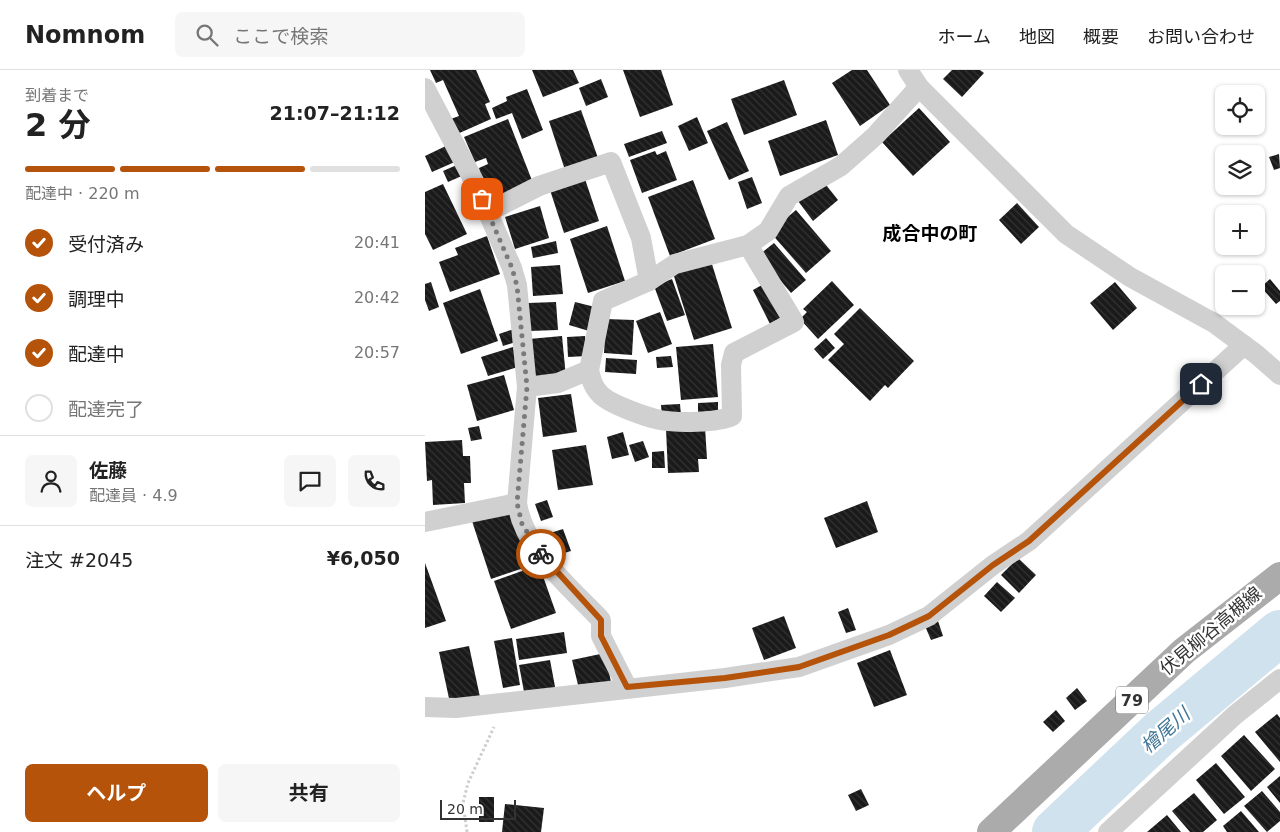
<!DOCTYPE html>
<html lang="ja">
<meta charset="utf-8">
<style>
body{margin:0;font-family:"DejaVu Sans","Noto Sans JP",sans-serif;background:#f6f6f6;color:#222;height:100vh;display:flex;flex-direction:column;font-size:19px;white-space:nowrap}
*{box-sizing:border-box;margin:0}
p{font-size:16px;color:#767676}
.icon{flex:none;width:28px;height:28px;fill:none;stroke:currentColor;stroke-width:2;stroke-linecap:round;stroke-linejoin:round}
.map{position:relative;flex:1;overflow:hidden}
.sheet{display:flex;flex-direction:column;background:#fff;width:425px}
.sheet>*{flex:none}
.fabs{position:absolute;left:790px;top:15px;display:grid;gap:10px}
.fabs a{display:grid;place-items:center;width:50px;height:50px;border-radius:8px;background:#fff;box-shadow:0 1px 4px #0004;font-size:25px}
.scale{position:absolute;left:15px;bottom:12px;width:76px;box-sizing:border-box;padding-left:5px;border:2px solid #333;border-top:0;font-size:14px;line-height:18px;white-space:nowrap;color:#333;-webkit-text-stroke:4px #fff;paint-order:stroke}
.pin{position:absolute;display:grid;place-items:center;width:42px;height:42px;color:#fff;margin:-21px;border-radius:10px;box-shadow:0 2px 8px #0006}
.courier{position:absolute;display:grid;place-items:center;width:50px;height:50px;margin:-25px;border:4px solid #b45309;border-radius:50%;background:#fff;color:#222;box-shadow:0 1px 6px #0007}
.summary em{font-style:normal;font-weight:700}
.summary div{display:flex;flex-direction:column-reverse}
.summary{display:flex;align-items:center;justify-content:space-between;height:85px;padding:0 25px}
h1{font-size:32px;font-weight:700;line-height:38px}
.bar{display:grid;grid-template-columns:repeat(4,1fr);gap:8px 5px;align-content:center;height:60px;padding:0 25px}
.bar i{height:6px;border-radius:4px;background:#e0e0e0}
.bar .current{background:#b45309}
.bar p{grid-column:span 4}
.line{display:flex;align-items:center;gap:12px;padding:0 25px;border-top:1px solid #e0e0e0}
.line div{flex:1}
.round{display:grid;place-items:center;flex:none;width:52px;height:52px;border-radius:8px;background:#f6f6f6}
ol{padding:0 25px;list-style:none}
li{display:flex;align-items:center;gap:15px;height:55px}
li p{margin-inline-start:auto}
li .icon{padding:5px;border-radius:50%;background:#b45309;color:#fff;stroke-width:4}
li:last-child{color:#767676}
li i{width:28px;height:28px;border:2px solid #e0e0e0;border-radius:50%}
.button{display:flex;gap:10px;margin-top:auto;padding:10px 25px}
.button a{flex:1;height:58px;border-radius:8px;background:#b45309;color:#fff;font-size:20px;font-weight:700;line-height:58px;text-align:center}
.button a+a{background:#f6f6f6;color:#222}
header{display:flex;align-items:center;gap:30px;box-sizing:border-box;height:70px;padding:0 25px;background:#fff;border-bottom:1px solid #e0e0e0}
header strong{font-size:24px}
nav{display:flex;gap:28px;margin-inline-start:auto;font-size:18px}
.search{width:350px;height:45px;background:#f6f6f6;display:flex;align-items:center;gap:12px;box-sizing:border-box;padding:0 18px;border-radius:8px;color:#767676;font-size:19px}
main{display:flex;flex:1;min-height:0}
.map>svg:first-child{display:block}
.lines{fill:none;stroke-linecap:round;stroke-linejoin:round}
.river{stroke:#cfe2ee;stroke-width:46}
.building{fill:url(#building-back-hatch)}
.path{stroke:#cdcdcd;stroke-width:3;stroke-dasharray:2.5 2.5;stroke-linecap:butt}
.street{stroke:#d0d0d0;stroke-width:20}
.primary{stroke:#ababab;stroke-width:28}
.done{stroke:#7a7a7a;stroke-width:5;stroke-dasharray:0 9}
.route{stroke:#b45309;stroke-width:6}
.labels{text-anchor:middle;stroke-width:5;stroke-linejoin:round;paint-order:stroke}
.shield{fill:#fff;stroke:#707070;stroke-width:1}
.shield-label{font-size:16px;font-weight:bold;fill:#333}
.street-label{font-size:18px;fill:#333;stroke:#fff}
.neighbourhood-label{font-size:19px;font-weight:bold;fill:#000;stroke:#fff}
.water-label{font-size:19px;font-style:italic;fill:#3f7597;stroke:#fff}
</style>
<header>
<strong>Nomnom</strong>
<div class="search"><svg class="icon" aria-label="search" viewBox="0 0 24 24"><circle cx="10" cy="10" r="6"/><path d="M15 15l6 6"/></svg>ここで検索</div>
<nav><a>ホーム</a><a>地図</a><a>概要</a><a>お問い合わせ</a></nav>
</header>
<main>
<section class="sheet">
<div class="summary"><div><h1>2 分</h1><p>到着まで</p></div><em>21:07–21:12</em></div>
<div class="bar"><i class="current"></i><i class="current"></i><i class="current"></i><i></i><p>配達中 · 220 m</p></div>
<ol>
<li><svg class="icon" aria-label="check" viewBox="0 0 24 24"><path d="M5 12l5 5 9-10"/></svg>受付済み<p>20:41</p></li>
<li><svg class="icon" aria-label="check" viewBox="0 0 24 24"><path d="M5 12l5 5 9-10"/></svg>調理中<p>20:42</p></li>
<li><svg class="icon" aria-label="check" viewBox="0 0 24 24"><path d="M5 12l5 5 9-10"/></svg>配達中<p>20:57</p></li>
<li><i></i>配達完了</li>
</ol>
<div class="line" style="height:90px"><a class="round"><svg class="icon" aria-label="person" viewBox="0 0 24 24"><circle cx="12" cy="8" r="4"/><path d="M4 21q1-7 8-7t8 7"/></svg></a><div><b>佐藤</b><p>配達員 · 4.9</p></div><a class="round"><svg class="icon" aria-label="chat" viewBox="0 0 24 24"><path d="M4 5h16v11H9l-5 4z"/></svg></a><a class="round"><svg class="icon" aria-label="phone" viewBox="0 0 24 24"><path d="M5 4h4l2 5-3 2q2 4 5 5l2-3 5 2v4C11 20 4 13 5 4z"/></svg></a></div>
<div class="line" style="height:65px"><div>注文 #2045</div><b>¥6,050</b></div>
<div class="button"><a>ヘルプ</a><a>共有</a></div>
</section>
<div class="map">
<svg width="855" height="762" viewBox="0 0 855 762">
<defs>
<pattern id="building-back-hatch" width="6" height="6" patternUnits="userSpaceOnUse" patternTransform="scale(1.25)"><rect width="6" height="6" fill="#1a1a1a"/><path d="M-1 5l2 2M0 0l6 6M5-1l2 2" fill="none" stroke="#333"/></pattern>
</defs>
<rect width="100%" height="100%" fill="#fff"/>
<g class="lines">
<path class="river" d="M630,762L735,663L855,563"/>
</g>
<g class="building">
<path d="M5,0H51L65,32L60,34L66,49L30,65L23,50L34,46L18,10L11,13Z"/>
<path d="M107,0H148L154,13L118,27Z"/>
<path d="M198,0H236L248,35L215,47Z"/>
<path d="M427,0H442L465,35L435,56L407,13Z"/>
<path d="M527,0H555L559,3L537,27L518,9Z"/>
<path d="M176,9L183,27L161,36L154,18Z"/>
<path d="M359,10L372,45L319,65L306,29Z"/>
<path d="M102,19L118,60L97,69L87,43L71,49L67,38L82,31L81,27Z"/>
<path d="M494,38L525,72L488,106L457,72Z"/>
<path d="M156,40L173,88L140,100L124,51Z"/>
<path d="M272,47L283,73L264,81L253,56Z"/>
<path d="M83,49L108,113L61,132L54,98L63,94L61,88L50,92L39,67Z"/>
<path d="M401,50L413,85L355,106L343,71Z"/>
<path d="M302,52L324,101L304,110L282,61Z"/>
<path d="M237,61L242,73L204,87L199,74Z"/>
<path d="M25,74L32,91L7,102L0,86Z"/>
<path d="M230,81L232,85L241,81L252,110L217,123L205,90Z"/>
<path d="M854,84L855,98L849,100L844,87Z"/>
<path d="M34,94L39,105L23,112L18,101Z"/>
<path d="M327,107L337,133L322,139L313,112Z"/>
<path d="M160,109L174,151L139,163L125,120Z"/>
<path d="M268,110L290,169L245,186L223,127Z"/>
<path d="M398,111L413,130L388,151L373,131Z"/>
<path d="M18,114L42,164L8,180L0,164V122Z"/>
<path d="M592,133L614,157L596,174L574,150Z"/>
<path d="M115,136L124,168L90,179L80,147Z"/>
<path d="M371,140L406,181L381,203L345,162Z"/>
<path d="M182,156L200,211L163,223L145,169Z"/>
<path d="M62,166L75,204L25,222L14,192L33,185L30,178Z"/>
<path d="M131,171L133,183L108,188L106,177Z"/>
<path d="M349,173L381,210L366,223L334,185Z"/>
<path d="M286,191L307,258L269,270L248,203Z"/>
<path d="M135,195L138,224L108,226L106,197Z"/>
<path d="M247,209L260,245L242,251L229,216Z"/>
<path d="M845,209L855,221V231L851,234L836,217Z"/>
<path d="M407,211L429,235L393,269L375,249L382,242L378,239Z"/>
<path d="M6,212L14,237L4,241L0,230V214Z"/>
<path d="M342,212L360,245L345,254L328,220Z"/>
<path d="M690,212L712,238L688,260L665,233Z"/>
<path d="M55,219L73,271L36,284L18,233Z"/>
<path d="M131,232L133,260L104,261L103,233Z"/>
<path d="M150,232L170,237L164,261L144,255Z"/>
<path d="M435,238L489,291L463,318L460,315L445,331L403,290L419,274L409,264Z"/>
<path d="M235,242L247,274L223,283L211,251Z"/>
<path d="M181,249L209,250L207,285L179,283Z"/>
<path d="M89,259L94,271L78,276L74,264Z"/>
<path d="M137,266L141,307L108,310L104,269Z"/>
<path d="M160,266L162,286L143,287L142,267Z"/>
<path d="M401,268L410,278L398,289L389,279Z"/>
<path d="M288,274L293,327L256,330L251,277Z"/>
<path d="M88,277L93,297L63,306L56,287Z"/>
<path d="M246,286L248,297L232,298L231,287Z"/>
<path d="M181,288L212,290L211,304L180,302Z"/>
<path d="M79,305L89,340L52,351L42,315Z"/>
<path d="M146,324L152,362L118,367L113,328Z"/>
<path d="M293,332V345L273,346V333Z"/>
<path d="M255,334L256,345L237,347L236,335Z"/>
<path d="M54,356L57,369L46,371L43,358Z"/>
<path d="M280,357L282,389H273L274,402L243,403L241,359Z"/>
<path d="M198,362L204,385L187,389L182,367Z"/>
<path d="M37,370L38,386H45L46,413H39L40,433L8,435L7,410L2,411L0,372Z"/>
<path d="M218,371L224,387L210,392L204,375Z"/>
<path d="M161,375L168,415L133,420L127,380Z"/>
<path d="M239,381L240,398H227V382Z"/>
<path d="M122,430L128,447L116,451L110,434Z"/>
<path d="M442,431L453,462L411,478L399,448Z"/>
<path d="M84,438L104,496L66,509L47,451Z"/>
<path d="M138,459L146,481L126,487L119,465Z"/>
<path d="M593,488L611,505L594,523L576,505Z"/>
<path d="M0,493L21,551L0,558Z"/>
<path d="M114,495L131,543L86,559L69,511Z"/>
<path d="M572,512L590,528L576,542L559,526Z"/>
<path d="M423,538L431,560L421,563L413,542Z"/>
<path d="M359,546L371,578L339,590L327,558Z"/>
<path d="M513,551L518,566L506,570L500,556Z"/>
<path d="M139,562L142,583L94,590L91,569Z"/>
<path d="M87,568L95,615L78,618L69,571Z"/>
<path d="M44,576L55,627L25,633L14,582Z"/>
<path d="M465,580L482,625L449,637L432,593Z"/>
<path d="M180,583L186,612L154,619L147,590Z"/>
<path d="M125,590L131,622L100,627L94,595Z"/>
<path d="M652,618L662,631L650,640L641,628Z"/>
<path d="M631,640L640,651L628,662L618,652Z"/>
<path d="M852,644L855,648V692L830,662Z"/>
<path d="M819,665L850,699L826,721L796,686Z"/>
<path d="M791,693L820,727L799,744L771,710Z"/>
<path d="M855,706V733L842,717Z"/>
<path d="M436,719L444,735L431,741L423,725Z"/>
<path d="M837,721L855,742V751L842,762L819,736Z"/>
<path d="M769,723L792,750L778,762H765L747,741Z"/>
<rect x="54" y="727" width="15" height="25"/>
<path d="M80,734L119,738L116,762H77Z"/>
<path d="M816,741L834,762H802L798,756Z"/>
<path d="M742,745L756,762H722Z"/>
</g>
<g class="lines">
<path class="path" d="M42,762L38,733L43,713L69,657"/>
<g class="street">
<path d="M483,0L494,17L641,164L705,207L789,253L831,284L855,305"/>
<path d="M0,18L51,115L87,198L92,215L102,317L92,433L0,452"/>
<path d="M63,142L114,116L186,92L216,168L224,211"/>
<path d="M164,300C166,309 168,317 175,324C184,334 221,347 235,350C251,353 293,353 307,346L306,295L309,283L369,252L323,175"/>
<path d="M102,317L133,313L164,300L178,231L224,211L250,194L323,175L343,161L364,126L416,96L450,66L494,17"/>
<path d="M92,433C99,480 145,517 176,550V566L202,617"/>
<path d="M0,637L31,638L300,608L374,597L464,565L504,546L568,495L604,471L819,275"/>
<path d="M683,762L810,645L855,609"/>
</g>
<path class="primary" d="M566,762L759,581L855,506"/>
</g>
<g class="lines">
<path class="done" d="M57,129L87,198L92,216L102,317L92,433L97,454L116,484"/>
<path class="route" d="M116,484L176,550V566L202,617L300,608L374,597L464,565L504,546L568,495L604,471L776,314"/>
</g>
<g class="labels">
<rect class="shield" x="691" y="616.5" width="32" height="27" rx="4"/>
<g class="shield-label">
<text x="707" y="636">79</text>
</g>
<g class="street-label">
<text transform="translate(786 561) rotate(-40)" y="6">伏見柳谷高槻線</text>
</g>
<g class="neighbourhood-label">
<text x="505" y="170">成合中の町</text>
</g>
<g class="water-label">
<text transform="translate(740 660) rotate(-41)" y="7">檜尾川</text>
</g>
</g>
</svg>
<div class="fabs">
<a><svg class="icon" aria-label="locate" viewBox="0 0 24 24"><circle cx="12" cy="12" r="6"/><path d="M12 2v4M12 18v4M2 12h4M18 12h4"/></svg></a>
<a><svg class="icon" aria-label="layers" viewBox="0 0 24 24"><path d="M12 4l9 5-9 5-9-5zM3 14l9 5 9-5"/></svg></a>
<a>+</a>
<a>−</a>
</div>
<div class="scale">20 m</div>
<div class="pin" style="left:57px;top:129px;background:#ea580c"><svg class="icon" aria-label="bag" viewBox="0 0 24 24"><path d="M5 8h14l-1 12H6zM9 8a3 3 0 0 1 6 0"/></svg></div>
<div class="pin" style="left:776px;top:314px;background:#1f2937"><svg class="icon" aria-label="home" viewBox="0 0 24 24"><path d="M3 11l9-7 9 7M6 9v11h12V9"/></svg></div>
<div class="courier" style="left:116px;top:484px"><svg class="icon" aria-label="bike" viewBox="0 0 24 24"><circle cx="6" cy="16" r="4"/><circle cx="18" cy="16" r="4"/><path d="M6 16l4-8h5l3 8M10 8l3 8H6M13 5h3"/></svg></div>
</div>
</main>
